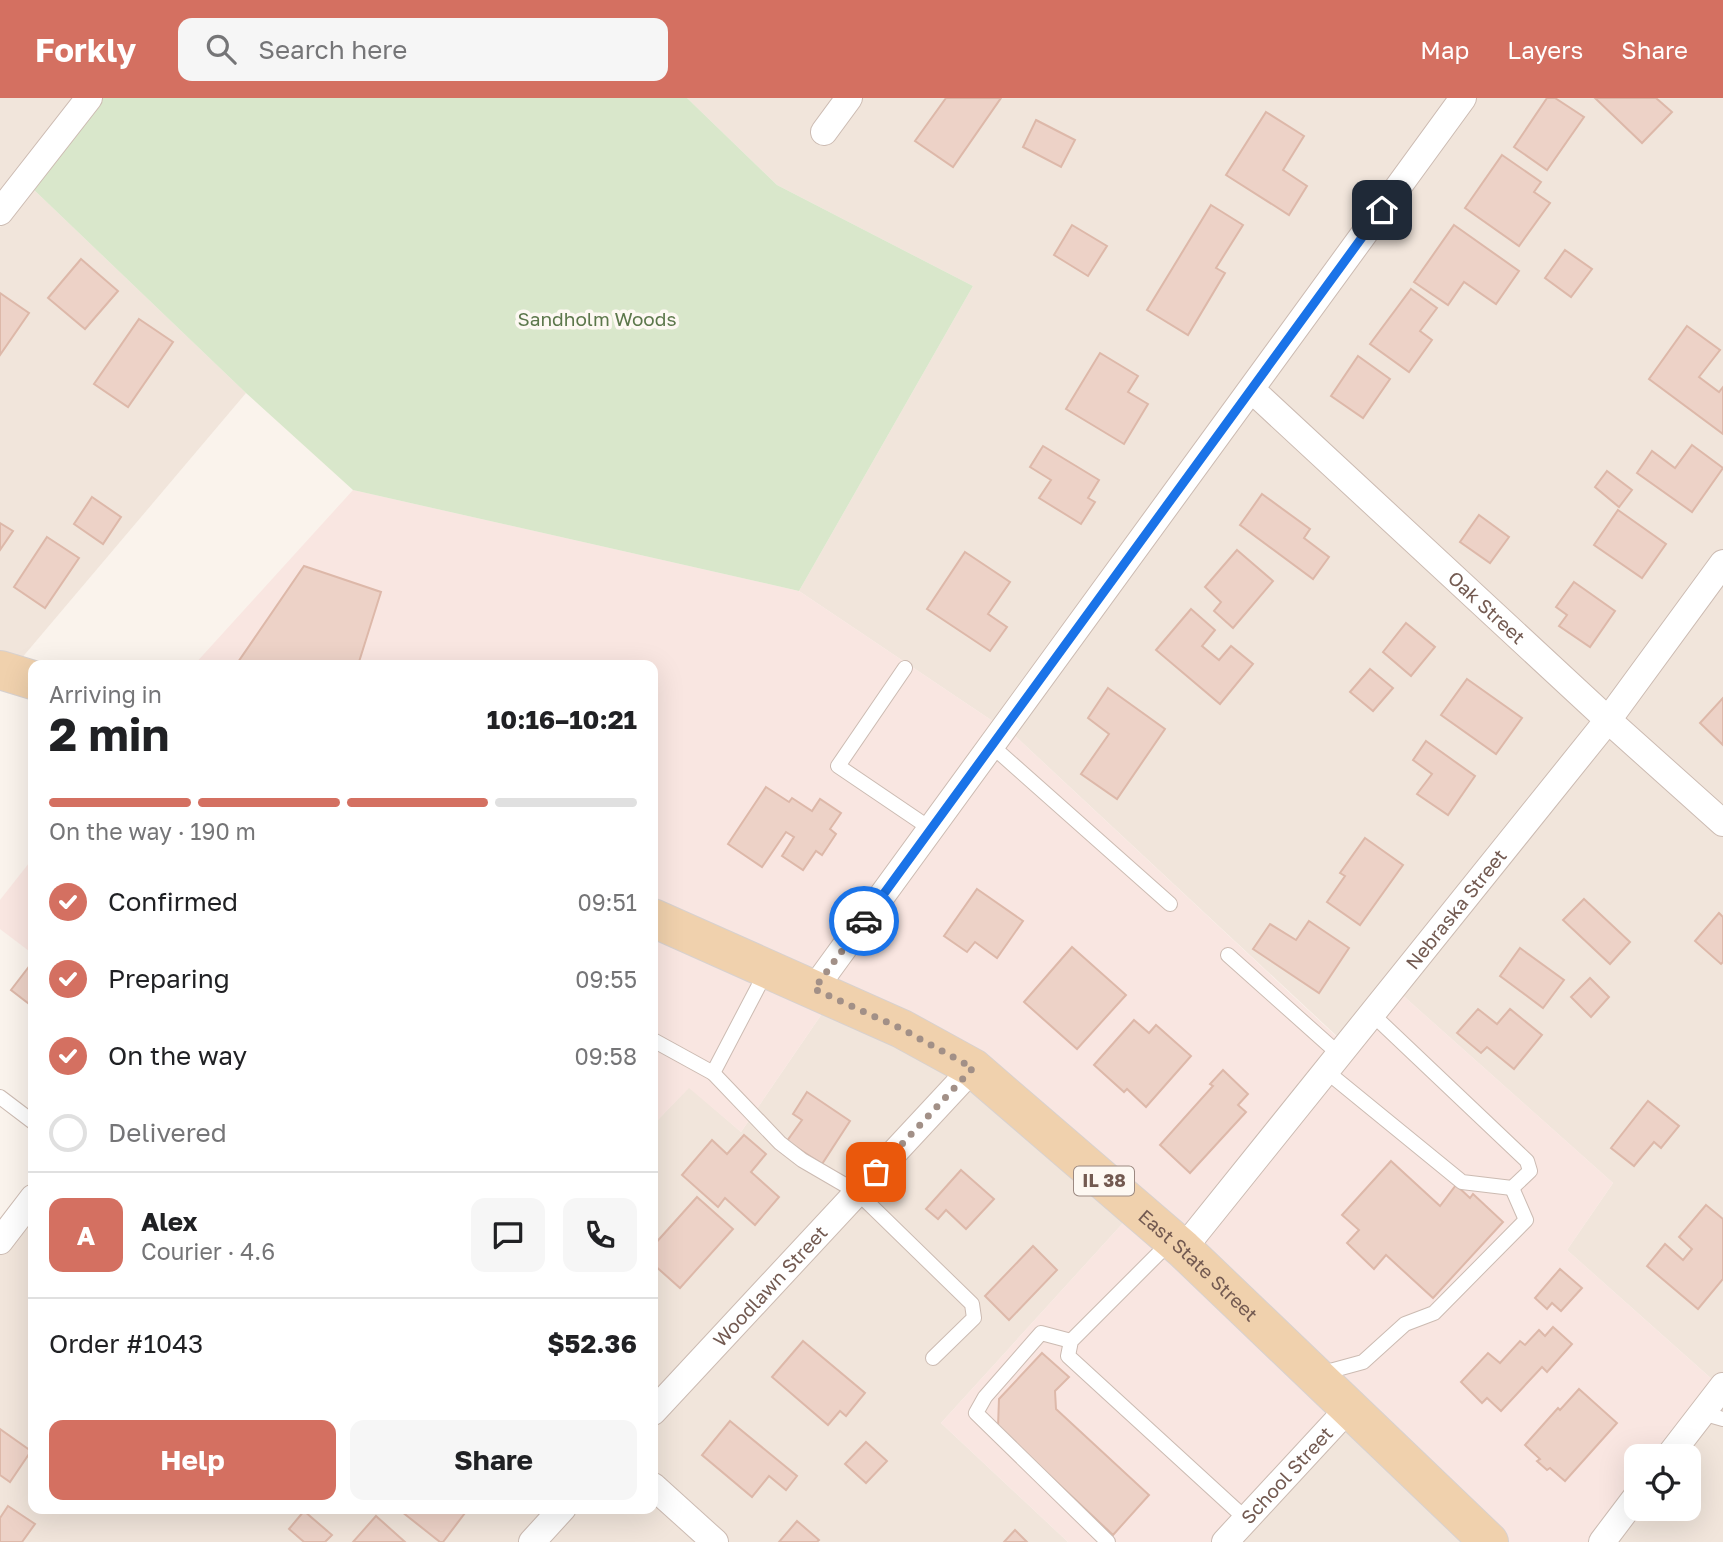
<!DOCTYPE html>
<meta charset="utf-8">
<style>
body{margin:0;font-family:"Golos Text",sans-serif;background:#f6f6f6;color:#202124;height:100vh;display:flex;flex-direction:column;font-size:26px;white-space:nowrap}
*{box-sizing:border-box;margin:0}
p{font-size:23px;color:#757577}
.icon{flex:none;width:38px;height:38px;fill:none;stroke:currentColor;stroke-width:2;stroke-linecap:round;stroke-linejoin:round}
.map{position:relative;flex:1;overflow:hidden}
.side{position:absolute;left:28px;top:562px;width:630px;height:854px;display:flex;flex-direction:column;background:#fff;border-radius:14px;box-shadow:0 7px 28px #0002}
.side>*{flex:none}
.fabs{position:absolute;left:1624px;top:1346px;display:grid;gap:14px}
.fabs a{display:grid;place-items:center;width:77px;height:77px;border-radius:14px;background:#fff;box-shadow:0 7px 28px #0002;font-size:35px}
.pin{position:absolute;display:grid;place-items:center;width:60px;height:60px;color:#fff;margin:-30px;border-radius:14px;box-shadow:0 4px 10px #0006}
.courier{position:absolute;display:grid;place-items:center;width:70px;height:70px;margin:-35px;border:5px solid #1a73e8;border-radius:50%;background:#fff;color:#222;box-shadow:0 2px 9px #0007}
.headline em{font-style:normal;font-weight:700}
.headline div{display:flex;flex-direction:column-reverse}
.headline{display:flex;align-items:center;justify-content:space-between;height:119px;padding:0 21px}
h1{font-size:46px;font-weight:700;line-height:52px}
.bar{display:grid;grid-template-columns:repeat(4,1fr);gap:10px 7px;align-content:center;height:84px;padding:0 21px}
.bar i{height:9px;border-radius:5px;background:#e0e0e0}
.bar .on{background:#d47061}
.bar p{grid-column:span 4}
.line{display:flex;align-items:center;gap:18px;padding:0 21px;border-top:2px solid #e0e0e0}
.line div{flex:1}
.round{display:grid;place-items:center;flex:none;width:74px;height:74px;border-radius:14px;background:#f6f6f6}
ol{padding:0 21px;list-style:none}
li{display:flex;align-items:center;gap:21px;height:77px}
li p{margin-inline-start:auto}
li .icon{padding:7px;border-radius:50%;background:#d47061;color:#fff;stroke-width:4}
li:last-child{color:#757577}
li i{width:38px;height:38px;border:4px solid #e0e0e0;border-radius:50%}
.button{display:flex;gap:14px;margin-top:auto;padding:14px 21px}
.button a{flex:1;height:80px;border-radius:14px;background:#d47061;color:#fff;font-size:28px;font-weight:700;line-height:80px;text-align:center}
.button a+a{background:#f6f6f6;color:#202124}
header{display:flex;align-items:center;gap:42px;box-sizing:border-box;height:98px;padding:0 35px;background:#d47061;color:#fff}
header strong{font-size:33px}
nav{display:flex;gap:38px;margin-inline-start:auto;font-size:24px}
.search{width:490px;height:63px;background:#f6f6f6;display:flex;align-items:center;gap:18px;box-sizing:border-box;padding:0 24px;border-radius:14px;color:#757577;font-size:26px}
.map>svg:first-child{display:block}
.residential{fill:#f1e5db}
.commercial{fill:#f9e6e1}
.green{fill:#d9e7cb}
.building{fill:#edd2c7;stroke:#ddb8a9;stroke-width:2}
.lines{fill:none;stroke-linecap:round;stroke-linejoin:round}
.lane-casing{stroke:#ccbbb2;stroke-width:16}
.street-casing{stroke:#ccbbb2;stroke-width:28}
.primary-casing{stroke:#d8d1ce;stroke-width:40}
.lane{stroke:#fff;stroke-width:14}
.street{stroke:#fff;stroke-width:26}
.primary{stroke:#f0d1ad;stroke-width:38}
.done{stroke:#a29087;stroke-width:7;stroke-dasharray:0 12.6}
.route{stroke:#1a73e8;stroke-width:9}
.labels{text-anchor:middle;stroke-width:7;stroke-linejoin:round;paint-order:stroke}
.shield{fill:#fdf8f2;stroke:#9c8981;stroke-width:2}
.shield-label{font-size:18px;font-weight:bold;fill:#735a51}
.park-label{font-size:19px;fill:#5c774b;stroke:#fdf8f2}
.street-label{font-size:19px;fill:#735a51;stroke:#fdf8f2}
</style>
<header>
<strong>Forkly</strong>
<div class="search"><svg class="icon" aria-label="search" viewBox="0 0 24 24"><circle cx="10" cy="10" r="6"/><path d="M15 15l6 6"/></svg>Search here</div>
<nav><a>Map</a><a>Layers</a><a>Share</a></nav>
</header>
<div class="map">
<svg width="1723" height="1444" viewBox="0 0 1723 1444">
<rect width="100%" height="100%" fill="#faf3ec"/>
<g class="residential">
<path d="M0,0H77L0,99Z"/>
<path d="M687,0H1454L997,626L799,493L973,188L777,87Z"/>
<path d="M1472,0H1723V453L1598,623L1341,942L1013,636Z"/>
<path d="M31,89L246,295L15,568L0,564V129Z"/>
<path d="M1723,469V1291L1567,1152L1613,1085L1399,894Z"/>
<path d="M830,904L960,971L1133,1114L941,1325L1068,1444H0V1154L33,1111V1410H653V1027L689,989L741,1034Z"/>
<path d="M1723,1299V1444H1613L1638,1411L1689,1410V1358H1678Z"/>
<path d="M1339,1311L1480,1444H1215Z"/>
</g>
<g class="commercial">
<path d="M353,392L799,493L997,626L810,880L653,810V567H194Z"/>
<path d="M1013,636L1340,942L1399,894L1613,1085L1567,1152L1715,1284L1658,1358H1636V1387L1592,1444H1500L1182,1142L825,889Z"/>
<path d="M33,760V856L0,831V802Z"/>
<path d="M653,825L830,904L741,1034L689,990L653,1027Z"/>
<path d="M1133,1114L1339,1311L1215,1444H1068L941,1325Z"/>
</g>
<path class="green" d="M77,0H687L777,87L973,188L799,493L353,392L246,295L31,89Z"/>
<g class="building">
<path d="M946,0H1001L953,69L915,43Z"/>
<path d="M1547,0H1555L1584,19L1547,72L1514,49Z"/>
<path d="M1595,0H1656L1672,14L1642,45Z"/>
<path d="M1266,14L1304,38L1283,72L1307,88L1289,117L1226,77Z"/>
<path d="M1036,22L1075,42L1061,69L1023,49Z"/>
<path d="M1502,57L1541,84L1534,94L1550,105L1519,148L1465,110Z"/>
<path d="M1211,107L1243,127L1216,170L1225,175L1188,237L1147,212Z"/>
<path d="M1072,127L1107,148L1088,178L1054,157Z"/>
<path d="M1454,127L1519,173L1496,206L1464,184L1448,207L1414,184Z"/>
<path d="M1565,152L1592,171L1571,199L1545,180Z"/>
<path d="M81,161L118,193L85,231L48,200Z"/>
<path d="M1411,191L1437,210L1420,233L1432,242L1409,274L1370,246Z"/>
<path d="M0,195L29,215L0,257Z"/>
<path d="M139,221L173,244L128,309L94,286Z"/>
<path d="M1687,228L1720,252L1699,279L1719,294L1723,289V336L1649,281Z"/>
<path d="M1100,255L1138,278L1128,294L1148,306L1124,346L1066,311Z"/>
<path d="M1358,258L1390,281L1363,320L1331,298Z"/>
<path d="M1692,347L1723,370L1692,414L1637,375L1652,353L1675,370Z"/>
<path d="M1043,348L1099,382L1088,400L1095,404L1081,426L1039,400L1051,382L1030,369Z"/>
<path d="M1607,373L1632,392L1619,409L1595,389Z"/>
<path d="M1262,396L1310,431L1304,440L1329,459L1313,481L1240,427Z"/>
<path d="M92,399L121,419L103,446L74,426Z"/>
<path d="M1618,412L1666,446L1642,480L1594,447Z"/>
<path d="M1479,417L1509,439L1490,465L1460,444Z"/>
<path d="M0,425L13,433L0,452Z"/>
<path d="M47,439L79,460L45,510L14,489Z"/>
<path d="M1237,452L1273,483L1233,530L1214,513L1221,504L1205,489Z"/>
<path d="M965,454L1010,484L988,516L1007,529L990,553L927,511Z"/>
<path d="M304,468L381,494L358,567H236Z"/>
<path d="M1574,484L1615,513L1590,549L1559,528L1567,517L1556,509Z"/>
<path d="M1191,511L1215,532L1202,548L1219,562L1231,548L1253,566L1220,606L1156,552Z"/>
<path d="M1406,525L1435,549L1411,578L1383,554Z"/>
<path d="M1370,571L1393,590L1373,613L1350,594Z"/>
<path d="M1467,581L1522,620L1496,656L1441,617Z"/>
<path d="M1108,590L1165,631L1117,701L1081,676L1109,636L1088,620Z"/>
<path d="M1723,600V647L1700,625Z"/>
<path d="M1426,643L1475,678L1448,717L1417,696L1432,676L1413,662Z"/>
<path d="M766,689L789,704L792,700L812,713L820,701L841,715L830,731L836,736L822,757L816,753L803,772L782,758L794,739L786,734L762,769L728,746Z"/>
<path d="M1365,740L1403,767L1360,827L1327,804L1345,778L1340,775Z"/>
<path d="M977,791L1023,823L997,860L975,844L967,854L944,838Z"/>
<path d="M1584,801L1630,844L1610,866L1563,822Z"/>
<path d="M1719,815L1723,819V864L1721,866L1695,843Z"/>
<path d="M1309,823L1349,850L1319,895L1253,851L1270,826L1296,842Z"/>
<path d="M1072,849L1126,897L1077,951L1024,904Z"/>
<path d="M1520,850L1564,882L1543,910L1500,878Z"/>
<path d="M31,866L33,868V909L11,892Z"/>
<path d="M1590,880L1609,899L1591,919L1571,899Z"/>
<path d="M1478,911L1497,926L1510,911L1542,937L1514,971L1487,949L1481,955L1457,935Z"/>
<path d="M1134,922L1149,935L1156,927L1191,958L1146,1009L1127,991L1124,994L1094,967Z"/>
<path d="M1223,972L1248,996L1238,1007L1246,1014L1190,1075L1160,1047L1213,988L1210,986Z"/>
<path d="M807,994L850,1023L822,1066L787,1043L802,1022L793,1016Z"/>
<path d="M1648,1003L1679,1028L1661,1050L1654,1044L1634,1068L1611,1050Z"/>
<path d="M744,1037L766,1056L751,1074L779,1099L755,1127L725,1100L718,1109L682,1077L712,1042L727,1056Z"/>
<path d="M1391,1063L1440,1108L1456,1087L1470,1100L1473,1096L1503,1124L1433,1200L1386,1157L1374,1171L1347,1145L1359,1132L1342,1117Z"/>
<path d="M961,1072L994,1101L966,1131L946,1112L938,1121L926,1111Z"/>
<path d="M697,1099L733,1131L680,1190L653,1166V1148Z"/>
<path d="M1706,1107L1723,1121V1181L1698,1211L1647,1168L1665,1146L1683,1162L1692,1151L1679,1139Z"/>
<path d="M1033,1148L1057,1172L1009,1222L985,1198Z"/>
<path d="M1560,1171L1582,1190L1561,1213L1552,1205L1547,1211L1535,1200Z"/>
<path d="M1553,1229L1572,1246L1547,1274L1542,1269L1501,1313L1487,1300L1482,1305L1461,1284L1488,1255L1500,1265L1520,1243L1525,1247L1539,1232L1545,1238Z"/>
<path d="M803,1243L865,1295L846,1318L840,1313L828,1327L772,1279Z"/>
<path d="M1042,1255L1069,1279L1055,1293L1056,1311L1149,1397L1113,1437L998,1329L999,1301Z"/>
<path d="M1579,1291L1617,1325L1565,1383L1550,1370L1547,1372L1537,1363L1540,1361L1525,1347L1558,1310L1560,1312Z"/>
<path d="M730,1323L797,1378L786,1392L769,1378L752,1399L702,1357Z"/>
<path d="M0,1331L31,1353L10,1384L0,1377Z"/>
<path d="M866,1344L887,1363L866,1385L845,1366Z"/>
<path d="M8,1408L35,1426L22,1444H0V1420Z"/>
<path d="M397,1410H468V1411L443,1444H440Z"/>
<path d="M304,1413L332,1437L325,1444H304L289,1431Z"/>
<path d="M376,1418L405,1444H353Z"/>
<path d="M797,1423L819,1442L817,1444H779Z"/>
<path d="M1015,1432L1027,1444H1004Z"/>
</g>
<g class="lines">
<defs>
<g id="lane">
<path d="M905,570L838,668L931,731"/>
<path d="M992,648L1170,806"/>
<path d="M1228,857L1340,957"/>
<path d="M653,942L713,975L767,872"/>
<path d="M1326,973L1462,1084L1512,1090L1530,1073L1527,1063L1372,916"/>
<path d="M713,975L780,1045L802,1062L857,1094L972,1206L974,1220L933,1260"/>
<path d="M0,999L33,1024"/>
<path d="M1171,1143L1071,1243L1068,1258L1246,1421"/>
<path d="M1071,1243L1041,1235L985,1299L976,1315L1108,1444"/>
<path d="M1319,1276L1363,1264L1405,1226L1434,1215L1526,1122L1512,1090"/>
<path d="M1702,1315L1723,1321"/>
</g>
<g id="street">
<path d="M824,34L849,0"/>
<path d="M0,114L89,0"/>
<path id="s1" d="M1252,292L1608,622L1723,725"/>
<path d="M814,891L1463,0"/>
<path d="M0,1143L33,1100"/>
<path id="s2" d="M1183,1151L1608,622L1723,465"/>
<path id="s3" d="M653,1314L973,970"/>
<path d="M1669,1358L1723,1288"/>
<path d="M653,1388L715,1444"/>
<path d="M532,1444L563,1410"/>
<path id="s4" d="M1225,1444L1348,1311"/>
<path d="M1602,1444L1636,1399"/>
</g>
<g id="primary">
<path d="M0,572L33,582"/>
<path id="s5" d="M653,820L902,931L973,970L1183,1151L1489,1444"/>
</g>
</defs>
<use href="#lane" class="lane-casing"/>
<use href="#street" class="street-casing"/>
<use href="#primary" class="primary-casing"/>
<use href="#lane" class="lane"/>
<use href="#street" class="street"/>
<use href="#primary" class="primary"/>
</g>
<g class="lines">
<path class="done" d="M864,823L814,891L902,931L973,970L876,1074"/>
<path class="route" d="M864,823L1382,112"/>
</g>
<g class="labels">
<rect class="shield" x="1074" y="1068.5" width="60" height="29" rx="5"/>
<g class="shield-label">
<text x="1104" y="1089">IL 38</text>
</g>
<g class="park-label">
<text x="597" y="228">Sandholm Woods</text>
</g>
<g class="street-label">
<text dy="7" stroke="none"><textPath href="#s1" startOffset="320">Oak Street</textPath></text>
<text dy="7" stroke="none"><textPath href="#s2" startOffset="436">Nebraska Street</textPath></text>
<text dy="7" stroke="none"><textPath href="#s5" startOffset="653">East State Street</textPath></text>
<text dy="7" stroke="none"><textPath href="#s3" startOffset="172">Woodlawn Street</textPath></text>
<text dy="7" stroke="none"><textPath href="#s4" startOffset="91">School Street</textPath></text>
</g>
</g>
</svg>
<div class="fabs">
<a><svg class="icon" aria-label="locate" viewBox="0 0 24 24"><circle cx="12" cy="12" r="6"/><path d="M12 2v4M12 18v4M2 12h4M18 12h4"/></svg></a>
</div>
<div class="pin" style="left:876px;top:1074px;background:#ea580c"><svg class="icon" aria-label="bag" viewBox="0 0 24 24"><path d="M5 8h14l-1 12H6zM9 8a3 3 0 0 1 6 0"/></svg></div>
<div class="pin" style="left:1382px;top:112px;background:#1f2937"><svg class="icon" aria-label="home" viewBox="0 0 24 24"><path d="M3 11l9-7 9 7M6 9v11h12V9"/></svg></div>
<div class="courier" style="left:864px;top:823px"><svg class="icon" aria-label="car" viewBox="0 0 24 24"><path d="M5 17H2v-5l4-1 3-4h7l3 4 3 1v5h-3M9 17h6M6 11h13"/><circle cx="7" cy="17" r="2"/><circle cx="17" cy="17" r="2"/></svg></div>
<section class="side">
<div class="headline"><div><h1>2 min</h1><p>Arriving in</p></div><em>10:16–10:21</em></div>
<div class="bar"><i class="on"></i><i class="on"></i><i class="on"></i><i></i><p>On the way · 190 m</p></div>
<ol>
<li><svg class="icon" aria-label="check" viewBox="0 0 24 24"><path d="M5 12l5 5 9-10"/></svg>Confirmed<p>09:51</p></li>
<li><svg class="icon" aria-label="check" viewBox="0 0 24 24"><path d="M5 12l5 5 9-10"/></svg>Preparing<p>09:55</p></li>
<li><svg class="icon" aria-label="check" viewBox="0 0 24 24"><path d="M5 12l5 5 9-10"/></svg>On the way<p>09:58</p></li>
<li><i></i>Delivered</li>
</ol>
<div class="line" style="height:126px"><b class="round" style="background:#d47061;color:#fff">A</b><div><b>Alex</b><p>Courier · 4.6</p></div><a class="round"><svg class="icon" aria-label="chat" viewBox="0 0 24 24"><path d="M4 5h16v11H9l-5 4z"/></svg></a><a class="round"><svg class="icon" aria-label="phone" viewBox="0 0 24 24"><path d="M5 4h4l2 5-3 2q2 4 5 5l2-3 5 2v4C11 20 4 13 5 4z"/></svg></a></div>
<div class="line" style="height:91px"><div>Order #1043</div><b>$52.36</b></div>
<div class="button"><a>Help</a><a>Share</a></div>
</section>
</div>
